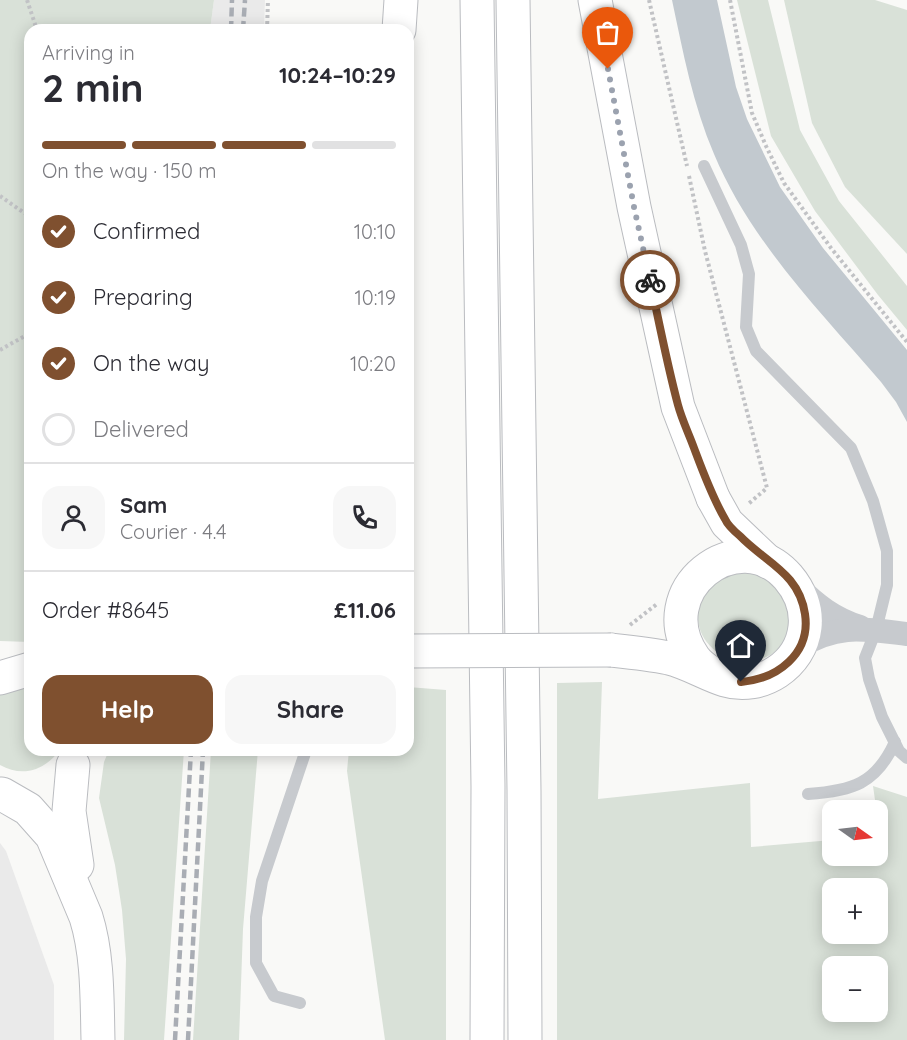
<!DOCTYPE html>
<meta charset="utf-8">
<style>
body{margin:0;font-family:Quicksand,sans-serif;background:#f7f7f7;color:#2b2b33;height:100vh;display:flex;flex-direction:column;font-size:22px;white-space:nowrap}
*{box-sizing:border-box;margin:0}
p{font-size:20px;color:#7c7c81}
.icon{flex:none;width:33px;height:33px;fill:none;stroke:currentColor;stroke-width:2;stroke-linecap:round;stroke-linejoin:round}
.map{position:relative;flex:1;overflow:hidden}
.panel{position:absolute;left:24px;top:24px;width:390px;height:732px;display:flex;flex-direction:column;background:#fff;border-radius:18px;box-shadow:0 3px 15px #0003}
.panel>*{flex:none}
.needle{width:39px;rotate:104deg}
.fabs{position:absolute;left:822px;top:800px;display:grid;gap:12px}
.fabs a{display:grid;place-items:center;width:66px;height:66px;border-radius:12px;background:#fff;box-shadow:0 3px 15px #0003;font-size:30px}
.pin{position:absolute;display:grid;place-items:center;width:51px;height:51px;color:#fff;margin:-62px -26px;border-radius:50% 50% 50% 0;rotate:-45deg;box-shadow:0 0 6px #0007}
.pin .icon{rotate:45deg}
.courier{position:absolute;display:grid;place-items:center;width:60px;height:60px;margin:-30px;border:4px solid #7f502f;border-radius:50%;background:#fff;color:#222;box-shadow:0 2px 8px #0007}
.head em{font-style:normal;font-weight:700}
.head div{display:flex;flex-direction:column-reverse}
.head{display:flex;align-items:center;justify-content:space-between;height:102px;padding:0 18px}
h1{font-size:39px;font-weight:700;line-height:45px}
.bar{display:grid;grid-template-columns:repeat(4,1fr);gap:9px 6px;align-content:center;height:72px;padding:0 18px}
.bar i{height:8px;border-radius:4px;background:#e1e1e2}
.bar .selected{background:#7f502f}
.bar p{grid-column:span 4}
.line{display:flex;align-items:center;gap:15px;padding:0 18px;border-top:2px solid #e1e1e2}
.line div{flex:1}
.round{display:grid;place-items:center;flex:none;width:63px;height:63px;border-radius:18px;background:#f7f7f7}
ol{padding:0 18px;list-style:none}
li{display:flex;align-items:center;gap:18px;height:66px}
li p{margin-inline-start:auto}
li .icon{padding:6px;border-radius:50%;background:#7f502f;color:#fff;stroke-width:4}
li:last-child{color:#7c7c81}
li i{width:33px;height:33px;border:3px solid #e1e1e2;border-radius:50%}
.primary-button{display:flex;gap:12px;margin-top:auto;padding:12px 18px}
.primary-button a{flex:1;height:69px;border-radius:18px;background:#7f502f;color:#fff;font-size:24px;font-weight:700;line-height:69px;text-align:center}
.primary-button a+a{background:#f7f7f7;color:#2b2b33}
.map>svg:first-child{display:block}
.built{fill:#eaeaea}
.green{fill:#d9e1d8;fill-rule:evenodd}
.water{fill:#c2c9cf}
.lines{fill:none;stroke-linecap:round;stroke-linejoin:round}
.trunk-casing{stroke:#babcc0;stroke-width:35}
.motorway-casing{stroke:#babcc0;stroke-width:35}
.path{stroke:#c1c2c5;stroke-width:4;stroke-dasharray:3 3;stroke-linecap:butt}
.service{stroke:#c7cace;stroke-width:12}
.minor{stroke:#c7cace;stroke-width:24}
.trunk{stroke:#fff;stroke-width:33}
.motorway{stroke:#fff;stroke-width:33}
.rail{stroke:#a9adb4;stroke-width:4.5;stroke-dasharray:9 4.5;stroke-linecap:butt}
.trunk-bridge-casing{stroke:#babcc0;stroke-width:35;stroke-linecap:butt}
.trunk-bridge{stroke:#fff;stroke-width:33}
.done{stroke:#9ba2af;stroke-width:6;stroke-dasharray:0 10.8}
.route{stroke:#7f502f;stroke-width:8}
</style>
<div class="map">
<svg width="907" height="1040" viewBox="0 0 907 1040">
<rect width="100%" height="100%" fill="#f9f9f7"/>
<g class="built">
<path d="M214,0H265L264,30H210Z"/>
<path d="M0,843L6,851L54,985V1040H0Z"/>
</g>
<g class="green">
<path d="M0,0H214L210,30H30V642L0,641Z"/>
<path d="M737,0H768L800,130L839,201L907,286V330L878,295L815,211L771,136Z"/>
<path d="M784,0H875L907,10V254L845,187L812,123Z"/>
<path d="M755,568L789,597C789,607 792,620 790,629C776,681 692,666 698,609C699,600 708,589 713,580Z"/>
<path d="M602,682L598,799L750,783L751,847L832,840V855H878V836L880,835L873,786L907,797V1040H557V683ZM832,888H878V933H832ZM832,966H878V1011H832Z"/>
<path d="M27,686L30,687V750H60C45,770 23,778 0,765V692Z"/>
<path d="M408,687L446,690V1040H385L347,771L349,750H408Z"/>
<path d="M109,750H184L164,1040H124L126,959L122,910L115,865L99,798L104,762Z"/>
<path d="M211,750H258L243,929L239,1040H193Z"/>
</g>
<path class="water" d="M672,0H717L736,87L747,119L780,187L823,248L907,350V422L896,402L881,382C820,311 751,242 714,154C693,105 683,52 672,0Z"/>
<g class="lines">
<defs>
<g id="trunk">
<path d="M713,498L727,523L768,562"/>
<path d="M611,650C630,652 650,654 669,658C689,663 706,674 725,680C761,691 801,665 805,627C807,609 800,591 788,577C738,520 647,591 694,658C698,664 705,669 711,673"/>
<path d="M0,678L30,669"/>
<path d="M73,765L69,811L77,865"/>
<path d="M2,794L28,809L52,836L86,917C98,955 97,1000 98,1040"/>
</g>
<g id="motorway">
<path d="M477,0L488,786L487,1040"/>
<path d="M513,0L524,790L525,1040"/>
<path d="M595,0L634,207L678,407L713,498"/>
<path d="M399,30L401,0"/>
</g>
</defs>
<use href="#trunk" class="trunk-casing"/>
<use href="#motorway" class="motorway-casing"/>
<g class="path">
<path d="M27,0L37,30"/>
<path d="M649,0L687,166"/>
<path d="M730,0L752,113L766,146L784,183L831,248L907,342"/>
<path d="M267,30L268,0"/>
<path d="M689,176L705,251L767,488L747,505"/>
<path d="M0,196L30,217"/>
<path d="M0,350L30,333"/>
<path d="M630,625L657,604"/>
</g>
<g class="service">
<path d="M704,166L741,245L749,274L746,327L756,351L851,448L873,501L887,551V585L876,630L865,658L869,679L882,717L899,751L907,758"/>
<path d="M808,794C852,791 876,784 895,742"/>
<path d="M300,1003L274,996L256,963V917L262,881L306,750"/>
</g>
<g class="minor">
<path d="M797,586C816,605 834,619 860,627"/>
<path d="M799,647C838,623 864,629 907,634"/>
</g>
<use href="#trunk" class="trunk"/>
<use href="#motorway" class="motorway"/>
<g class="rail">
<path d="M231,30L232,0"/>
<path d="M243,30L245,0"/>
<path d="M175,1040L191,750"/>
<path d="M188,1040L203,750"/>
</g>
<defs>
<path id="trunk-bridge" d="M408,651L611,650"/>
</defs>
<use href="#trunk-bridge" class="trunk-bridge-casing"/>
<use href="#trunk-bridge" class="trunk-bridge"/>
</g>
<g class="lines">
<path class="done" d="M608,69L634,207L650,280"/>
<path class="route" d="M650,280C659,322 667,364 678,405C682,420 689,434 694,448C703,472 712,497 725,519C728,526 734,531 740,536C766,563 799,573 805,614C811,654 777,679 741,682"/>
</g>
</svg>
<div class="fabs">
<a><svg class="needle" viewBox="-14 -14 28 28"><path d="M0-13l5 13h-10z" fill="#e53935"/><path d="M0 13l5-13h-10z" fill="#7c7c81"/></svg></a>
<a>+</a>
<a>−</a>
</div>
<div class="pin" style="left:608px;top:69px;background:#ea580c"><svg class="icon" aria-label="bag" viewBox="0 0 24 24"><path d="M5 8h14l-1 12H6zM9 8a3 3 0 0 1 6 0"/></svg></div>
<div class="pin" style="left:741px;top:682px;background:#1f2937"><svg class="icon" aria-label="home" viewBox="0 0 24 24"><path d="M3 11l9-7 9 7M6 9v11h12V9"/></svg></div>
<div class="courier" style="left:650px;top:280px"><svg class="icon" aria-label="bike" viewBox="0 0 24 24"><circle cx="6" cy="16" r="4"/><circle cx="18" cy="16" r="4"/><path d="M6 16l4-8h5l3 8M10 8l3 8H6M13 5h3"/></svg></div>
<section class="panel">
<div class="head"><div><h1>2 min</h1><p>Arriving in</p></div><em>10:24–10:29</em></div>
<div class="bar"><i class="selected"></i><i class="selected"></i><i class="selected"></i><i></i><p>On the way · 150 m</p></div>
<ol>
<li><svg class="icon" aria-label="check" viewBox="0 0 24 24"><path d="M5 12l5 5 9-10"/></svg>Confirmed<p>10:10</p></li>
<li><svg class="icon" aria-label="check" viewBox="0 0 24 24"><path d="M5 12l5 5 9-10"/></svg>Preparing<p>10:19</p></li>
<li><svg class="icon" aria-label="check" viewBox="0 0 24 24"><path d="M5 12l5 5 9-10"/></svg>On the way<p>10:20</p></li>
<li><i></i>Delivered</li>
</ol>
<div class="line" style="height:108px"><a class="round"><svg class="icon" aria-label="person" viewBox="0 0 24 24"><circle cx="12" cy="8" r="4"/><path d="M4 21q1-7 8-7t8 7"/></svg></a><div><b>Sam</b><p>Courier · 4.4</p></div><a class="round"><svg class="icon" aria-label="phone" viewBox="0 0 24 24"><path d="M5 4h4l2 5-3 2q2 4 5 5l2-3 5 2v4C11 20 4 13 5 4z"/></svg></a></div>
<div class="line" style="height:78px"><div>Order #8645</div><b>£11.06</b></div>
<div class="primary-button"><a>Help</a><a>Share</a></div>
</section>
</div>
